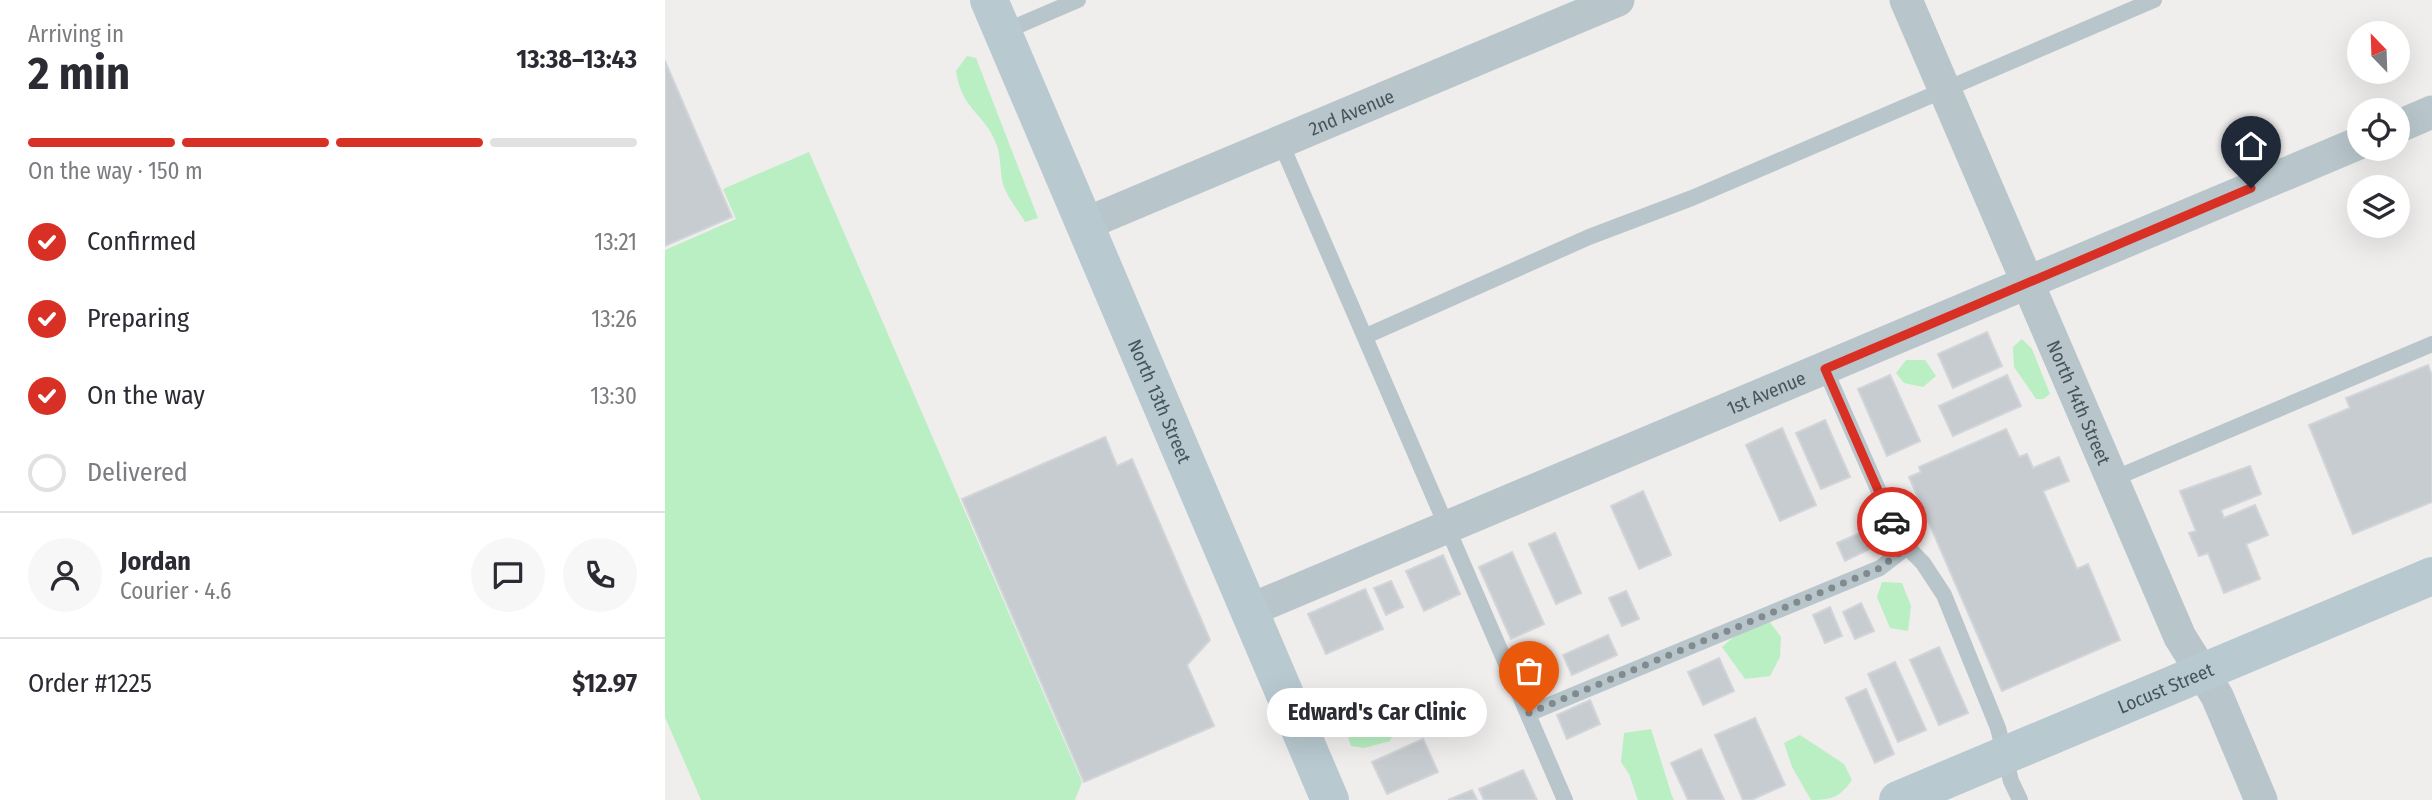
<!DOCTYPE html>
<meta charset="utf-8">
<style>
body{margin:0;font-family:"Fira Sans Condensed",sans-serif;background:#f7f7f7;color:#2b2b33;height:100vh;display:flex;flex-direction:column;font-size:26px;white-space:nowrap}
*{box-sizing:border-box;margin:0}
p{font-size:23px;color:#7c7c81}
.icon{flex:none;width:38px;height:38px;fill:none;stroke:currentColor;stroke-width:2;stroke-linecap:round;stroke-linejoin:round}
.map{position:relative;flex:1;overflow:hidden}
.sheet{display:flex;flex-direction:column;background:#fff;width:665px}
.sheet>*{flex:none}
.needle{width:46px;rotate:337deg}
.buttons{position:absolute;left:1682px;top:21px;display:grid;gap:14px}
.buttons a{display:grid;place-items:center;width:63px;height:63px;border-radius:50%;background:#fff;box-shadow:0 7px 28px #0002;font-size:35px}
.pin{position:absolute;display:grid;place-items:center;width:60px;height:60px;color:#fff;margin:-72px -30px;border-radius:50% 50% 50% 0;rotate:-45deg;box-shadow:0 0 7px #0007}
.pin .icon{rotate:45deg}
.courier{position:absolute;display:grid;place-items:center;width:70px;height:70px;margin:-35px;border:5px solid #d93025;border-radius:50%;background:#fff;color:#222;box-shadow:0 2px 9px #0007}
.bubble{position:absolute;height:49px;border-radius:24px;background:#fff;box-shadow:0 7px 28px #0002;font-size:23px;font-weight:700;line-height:49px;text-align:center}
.summary em{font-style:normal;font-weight:700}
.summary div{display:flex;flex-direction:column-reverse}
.summary{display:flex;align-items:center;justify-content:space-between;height:119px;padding:0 28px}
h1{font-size:46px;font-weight:700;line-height:52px}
.bar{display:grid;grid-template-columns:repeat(4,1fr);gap:10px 7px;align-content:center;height:84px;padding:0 28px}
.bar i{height:9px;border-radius:5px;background:#e1e1e2}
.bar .current{background:#d93025}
.bar p{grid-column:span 4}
.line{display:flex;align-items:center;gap:18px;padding:0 28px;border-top:2px solid #e1e1e2}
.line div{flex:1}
.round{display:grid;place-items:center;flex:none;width:74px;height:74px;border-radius:37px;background:#f7f7f7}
ol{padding:0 28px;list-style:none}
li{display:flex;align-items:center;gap:21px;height:77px}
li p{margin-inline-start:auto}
li .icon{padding:7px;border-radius:50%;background:#d93025;color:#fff;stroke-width:4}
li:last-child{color:#7c7c81}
li i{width:38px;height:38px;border:4px solid #e1e1e2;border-radius:50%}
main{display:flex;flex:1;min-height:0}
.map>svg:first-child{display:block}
.green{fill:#b9efc2}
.building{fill:#c7ccd0;stroke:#d1d5d9;stroke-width:2}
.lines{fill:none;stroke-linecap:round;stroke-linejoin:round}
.lane{stroke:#b8c6cb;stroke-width:16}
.street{stroke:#b8c6cb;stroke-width:33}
.secondary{stroke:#b8c9d0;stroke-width:38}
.done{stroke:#818a8e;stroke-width:7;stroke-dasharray:0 12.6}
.route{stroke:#d93025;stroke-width:9}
.labels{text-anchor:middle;stroke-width:5;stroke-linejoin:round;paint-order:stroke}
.street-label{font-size:19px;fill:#45555b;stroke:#fff}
</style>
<main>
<section class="sheet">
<div class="summary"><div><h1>2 min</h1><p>Arriving in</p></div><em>13:38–13:43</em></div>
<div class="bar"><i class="current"></i><i class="current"></i><i class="current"></i><i></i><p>On the way · 150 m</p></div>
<ol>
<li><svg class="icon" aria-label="check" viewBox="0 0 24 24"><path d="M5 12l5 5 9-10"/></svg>Confirmed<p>13:21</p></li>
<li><svg class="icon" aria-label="check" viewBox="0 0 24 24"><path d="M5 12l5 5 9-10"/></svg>Preparing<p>13:26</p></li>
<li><svg class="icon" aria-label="check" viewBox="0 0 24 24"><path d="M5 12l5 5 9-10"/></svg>On the way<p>13:30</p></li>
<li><i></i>Delivered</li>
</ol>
<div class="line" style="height:126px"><a class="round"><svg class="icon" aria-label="person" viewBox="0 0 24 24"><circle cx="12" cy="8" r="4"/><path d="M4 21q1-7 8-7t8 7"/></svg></a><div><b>Jordan</b><p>Courier · 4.6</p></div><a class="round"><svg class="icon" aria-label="chat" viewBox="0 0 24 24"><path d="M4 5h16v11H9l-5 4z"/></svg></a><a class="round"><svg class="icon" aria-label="phone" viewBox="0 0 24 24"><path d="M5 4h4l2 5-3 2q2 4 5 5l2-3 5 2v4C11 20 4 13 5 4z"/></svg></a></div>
<div class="line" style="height:91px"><div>Order #1225</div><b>$12.97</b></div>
</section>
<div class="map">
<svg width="1767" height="800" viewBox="0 0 1767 800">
<rect width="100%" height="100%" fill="#f0eded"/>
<g class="green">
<path d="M302,56L311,58L373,218L360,222C353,210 342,197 338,184C335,172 336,158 332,146C321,113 297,112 291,71Z"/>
<path d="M144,152L417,782L410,800H36L0,717V250L71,219L58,189Z"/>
<path d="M1357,339L1367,349L1385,394L1378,399H1371L1349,367L1348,347Z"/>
<path d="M1241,360H1260L1271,376L1258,387L1239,383L1231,373Z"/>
<path d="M1217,582L1237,583L1246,606L1243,631L1225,628L1212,597Z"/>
<path d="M1104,621L1116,637L1115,657L1105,676L1080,679L1057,647L1071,635Z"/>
<path d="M697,707L722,713L730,730L725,741L699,748L686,746L679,724Z"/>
<path d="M986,729L1007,796L1009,800H973L964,774L956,762L959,733Z"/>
<path d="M1135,735L1179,764L1187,780C1175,797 1167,800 1146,800L1127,767L1119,743Z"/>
</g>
<g class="building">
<path d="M0,61L67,217L0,246Z"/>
<path d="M1322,332L1337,366L1288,388L1273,354Z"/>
<path d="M1763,365L1767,376V502L1688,534L1644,425L1685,408L1681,398Z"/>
<path d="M1225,375L1255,441L1222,456L1193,389Z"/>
<path d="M1342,375L1356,406L1288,436L1274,406Z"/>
<path d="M1160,420L1185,477L1156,489L1131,433Z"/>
<path d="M1117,428L1151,505L1115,521L1081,445Z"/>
<path d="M1341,429L1354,457L1362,454L1368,468L1394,457L1404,481L1378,491L1412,569L1423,564L1455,640L1337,691L1244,477L1256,472L1254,467Z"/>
<path d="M440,437L452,466L467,459L545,640L522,665L549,726L419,782L297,499Z"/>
<path d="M1585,466L1596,494L1556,510L1559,518L1590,505L1603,535L1581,544L1595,579L1559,593L1543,553L1534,556L1524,533L1531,531L1515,491Z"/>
<path d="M978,491L1006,555L974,569L946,506Z"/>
<path d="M1208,527L1215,544L1180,561L1172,543Z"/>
<path d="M890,533L916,593L891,604L864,544Z"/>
<path d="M847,552L879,624L846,639L814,567Z"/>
<path d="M778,555L795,594L759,611L741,571Z"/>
<path d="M726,581L738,607L721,615L709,588Z"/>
<path d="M700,589L718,629L661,654L643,614Z"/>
<path d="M961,591L974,619L957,626L944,598Z"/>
<path d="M1196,603L1209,631L1190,639L1178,612Z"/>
<path d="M1165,607L1177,636L1160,643L1148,615Z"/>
<path d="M943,635L952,655L907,675L898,655Z"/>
<path d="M1274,647L1303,713L1274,725L1245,660Z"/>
<path d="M1054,658L1069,691L1038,705L1023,672Z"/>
<path d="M1230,662L1261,730L1233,742L1203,674Z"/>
<path d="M1201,689L1229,754L1210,763L1181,698Z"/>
<path d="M925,700L935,724L902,739L892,715Z"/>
<path d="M1090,718L1120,785L1086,800H1078L1050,735Z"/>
<path d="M758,739L773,772L722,794L707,762Z"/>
<path d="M1036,749L1059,800H1023L1006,763Z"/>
<path d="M858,770L872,800H819L814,789Z"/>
<path d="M807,790L812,800H783Z"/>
</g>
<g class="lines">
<g class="lane">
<path d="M338,32L413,0"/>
<path d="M615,141L900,800"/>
<path d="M701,336L924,237L1027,198L1489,0"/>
<path d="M1448,479L1767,344"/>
<path d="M1242,547L1258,563L1279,595L1333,728L1346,781L1355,800"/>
<path d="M865,713L1215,568L1242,547L1230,528L1160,369"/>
</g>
<g class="street">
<path id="s1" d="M1241,0L1515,637L1552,696L1596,800"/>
<path d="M1732,127L1767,112"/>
<path id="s2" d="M420,224L953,0"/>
<path id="s3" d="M585,610L1694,143"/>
</g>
<g class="secondary">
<path id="s4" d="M324,0L665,800"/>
<path id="s5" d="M1233,800L1767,576"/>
</g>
</g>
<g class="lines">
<path class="done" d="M864,713L1215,568L1242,547L1227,522"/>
<path class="route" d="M1227,522L1160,369L1586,188"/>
</g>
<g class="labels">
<g class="street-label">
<text dy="7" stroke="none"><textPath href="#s2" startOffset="289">2nd Avenue</textPath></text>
<text dy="7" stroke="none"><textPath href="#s3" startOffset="560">1st Avenue</textPath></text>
<text dy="7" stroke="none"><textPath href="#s4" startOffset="436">North 13th Street</textPath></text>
<text dy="7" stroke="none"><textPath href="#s1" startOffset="438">North 14th Street</textPath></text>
<text dy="7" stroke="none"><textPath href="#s5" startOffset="290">Locust Street</textPath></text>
</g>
</g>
</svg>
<div class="buttons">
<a><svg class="needle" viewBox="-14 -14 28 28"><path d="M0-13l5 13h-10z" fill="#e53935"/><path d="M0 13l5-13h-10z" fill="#7c7c81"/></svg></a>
<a><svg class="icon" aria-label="locate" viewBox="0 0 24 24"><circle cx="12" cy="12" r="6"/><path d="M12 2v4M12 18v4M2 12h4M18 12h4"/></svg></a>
<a><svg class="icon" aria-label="layers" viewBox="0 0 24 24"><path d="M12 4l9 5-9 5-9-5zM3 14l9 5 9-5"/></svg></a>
</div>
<div class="pin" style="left:864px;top:713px;background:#ea580c"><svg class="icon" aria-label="bag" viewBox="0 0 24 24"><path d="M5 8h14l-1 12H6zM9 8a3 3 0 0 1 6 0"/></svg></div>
<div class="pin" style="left:1586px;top:188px;background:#1f2937"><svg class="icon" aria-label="home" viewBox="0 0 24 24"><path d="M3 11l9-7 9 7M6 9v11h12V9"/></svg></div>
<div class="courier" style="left:1227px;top:522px"><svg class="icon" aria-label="car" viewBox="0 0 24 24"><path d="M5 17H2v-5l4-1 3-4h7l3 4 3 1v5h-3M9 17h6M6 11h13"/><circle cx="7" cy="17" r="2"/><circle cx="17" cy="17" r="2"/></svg></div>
<div class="bubble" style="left:602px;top:688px;width:220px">Edward's Car Clinic</div>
</div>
</main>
